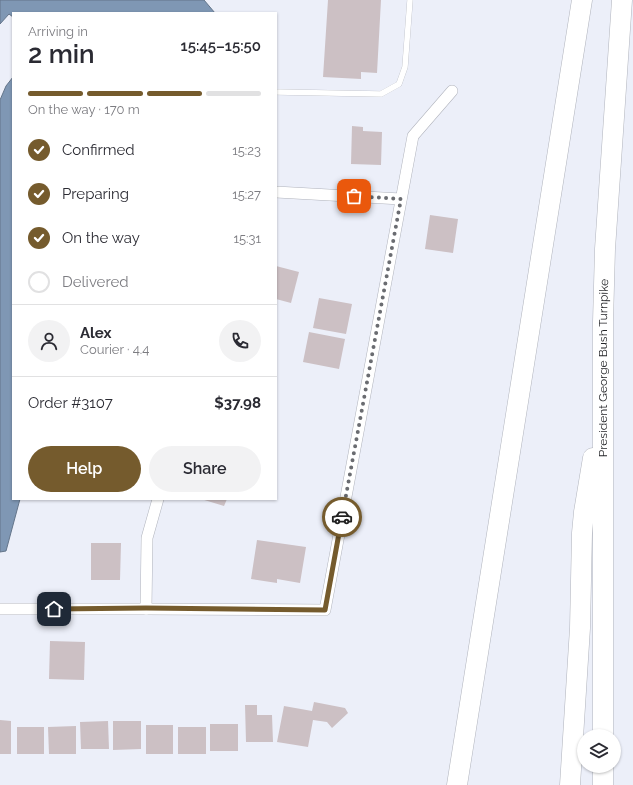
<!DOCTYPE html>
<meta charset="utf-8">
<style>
body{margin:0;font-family:Raleway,sans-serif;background:#f2f2f3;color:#2b2b33;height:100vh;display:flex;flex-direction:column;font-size:15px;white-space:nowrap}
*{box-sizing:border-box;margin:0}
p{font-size:13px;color:#7c7c81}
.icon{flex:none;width:22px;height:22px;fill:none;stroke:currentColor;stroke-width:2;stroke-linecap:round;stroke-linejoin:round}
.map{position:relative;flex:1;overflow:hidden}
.drawer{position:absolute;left:12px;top:12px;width:265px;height:488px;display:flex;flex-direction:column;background:#fff;border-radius:0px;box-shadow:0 1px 3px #0004}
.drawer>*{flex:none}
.controls{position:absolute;left:577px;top:729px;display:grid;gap:8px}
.controls a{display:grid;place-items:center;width:44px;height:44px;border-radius:50%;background:#fff;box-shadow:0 1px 3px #0004;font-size:20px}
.pin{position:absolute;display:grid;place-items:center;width:34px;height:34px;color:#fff;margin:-17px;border-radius:8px;box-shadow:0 2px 6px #0006}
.courier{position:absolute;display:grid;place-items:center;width:40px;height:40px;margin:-20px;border:3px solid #755b2d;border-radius:50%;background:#fff;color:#222;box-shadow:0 1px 5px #0007}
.headline em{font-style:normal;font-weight:600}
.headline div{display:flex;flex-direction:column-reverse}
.headline{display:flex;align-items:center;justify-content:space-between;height:68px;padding:0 16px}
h1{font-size:26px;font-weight:600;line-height:30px}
.bar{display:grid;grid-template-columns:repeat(4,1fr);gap:6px 4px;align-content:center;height:48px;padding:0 16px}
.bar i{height:5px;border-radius:3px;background:#e1e1e2}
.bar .current{background:#755b2d}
.bar p{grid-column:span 4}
.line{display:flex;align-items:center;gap:10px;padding:0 16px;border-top:1px solid #e1e1e2}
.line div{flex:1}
.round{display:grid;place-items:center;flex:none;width:42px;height:42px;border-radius:21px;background:#f2f2f3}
ol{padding:0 16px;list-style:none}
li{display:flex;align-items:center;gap:12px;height:44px}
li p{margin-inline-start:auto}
li .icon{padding:4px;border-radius:50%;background:#755b2d;color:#fff;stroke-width:4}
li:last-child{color:#7c7c81}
li i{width:22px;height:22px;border:2px solid #e1e1e2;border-radius:50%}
.action{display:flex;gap:8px;margin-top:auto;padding:8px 16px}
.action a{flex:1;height:46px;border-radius:24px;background:#755b2d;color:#fff;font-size:16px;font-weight:600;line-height:46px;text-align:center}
.action a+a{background:#f2f2f3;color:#2b2b33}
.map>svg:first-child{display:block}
.water{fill:#7f97b4;stroke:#64758a}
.building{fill:#ccc0c4}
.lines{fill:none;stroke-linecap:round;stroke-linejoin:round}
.lane-casing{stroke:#b0b3bc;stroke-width:6}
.street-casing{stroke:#b0b3bc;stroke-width:12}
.highway-casing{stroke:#b0b3bc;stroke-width:21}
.lane{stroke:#fff;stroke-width:5.5}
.street{stroke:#fff;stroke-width:11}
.highway{stroke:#fff;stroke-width:20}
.done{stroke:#6a6c71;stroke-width:4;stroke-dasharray:0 7.2}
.route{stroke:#755b2d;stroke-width:5}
.labels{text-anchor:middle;stroke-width:4;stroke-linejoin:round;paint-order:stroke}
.street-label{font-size:12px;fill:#242528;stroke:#eceff9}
</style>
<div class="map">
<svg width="633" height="785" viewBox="0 0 633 785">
<rect width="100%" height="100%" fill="#eceff9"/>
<g class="water">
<path d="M0,0H204L215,13H13V17L9,14L0,24Z"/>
<path d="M13,77V499H20L6,551L0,552V100L6,86Z"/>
</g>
<g class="building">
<path d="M328,0H381L377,73L361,72V79L323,77Z"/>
<path d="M352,126L363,127V131L382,132L381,165L351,164Z"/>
<path d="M430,215L458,219L453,253L425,249Z"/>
<path d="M276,266L299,272L291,303L276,299Z"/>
<path d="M319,298L352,304L346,334L313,328Z"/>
<path d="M309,332L345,339L339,369L303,362Z"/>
<path d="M201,499H227L224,506Z"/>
<path d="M257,540L306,547L300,583L277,579V583L251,579Z"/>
<path d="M91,543H121L120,580H91Z"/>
<path d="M50,641L85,642L84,680L49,679Z"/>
<path d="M314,702L345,708L348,713L332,728L327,722L313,720L308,747L277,742L284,706L312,711Z"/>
<path d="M245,705H257V715H272L273,742H246Z"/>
<path d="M0,720L11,721V754H0Z"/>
<path d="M108,721L109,749H81L80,722Z"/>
<path d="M113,721H141V749L113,750Z"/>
<rect x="210" y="724" width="28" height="27"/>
<rect x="146" y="725" width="27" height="29"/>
<path d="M76,726V754H49L48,727Z"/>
<rect x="17" y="727" width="27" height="27"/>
<rect x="178" y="727" width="28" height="27"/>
</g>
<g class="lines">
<defs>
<path id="lane" d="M276,92L381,94L399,84L405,67L410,0"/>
<g id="street">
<path d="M276,192L401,199"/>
<path d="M0,609H146L325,610L413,136L452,91"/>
<path d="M146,609L147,538L158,499"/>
</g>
<g id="highway">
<path id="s1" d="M603,736V322L605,249L622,0"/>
<path d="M603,766V785"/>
<path d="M457,785L582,0"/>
<path d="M570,785L580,628L582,533L584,512L593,458"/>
</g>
</defs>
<use href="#lane" class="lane-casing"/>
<use href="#street" class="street-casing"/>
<use href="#highway" class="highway-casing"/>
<use href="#lane" class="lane"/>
<use href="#street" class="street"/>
<use href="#highway" class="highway"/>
</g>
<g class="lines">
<path class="done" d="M342,517L401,199L354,196"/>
<path class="route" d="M54,609L146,608L325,610L342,517"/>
</g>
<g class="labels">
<g class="street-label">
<text dy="4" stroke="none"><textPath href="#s1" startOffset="368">President George Bush Turnpike</textPath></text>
</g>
</g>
</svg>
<div class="controls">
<a><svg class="icon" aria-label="layers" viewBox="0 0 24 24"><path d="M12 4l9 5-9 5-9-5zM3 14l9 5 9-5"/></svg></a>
</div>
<div class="pin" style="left:354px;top:196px;background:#ea580c"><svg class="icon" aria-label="bag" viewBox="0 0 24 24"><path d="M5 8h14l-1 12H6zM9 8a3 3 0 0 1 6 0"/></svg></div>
<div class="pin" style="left:54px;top:609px;background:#1f2937"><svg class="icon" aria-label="home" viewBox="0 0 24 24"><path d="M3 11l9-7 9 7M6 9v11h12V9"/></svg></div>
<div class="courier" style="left:342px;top:517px"><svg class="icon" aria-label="car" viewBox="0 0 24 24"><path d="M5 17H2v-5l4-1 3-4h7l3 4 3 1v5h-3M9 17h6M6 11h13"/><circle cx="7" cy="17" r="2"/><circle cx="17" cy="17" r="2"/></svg></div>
<section class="drawer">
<div class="headline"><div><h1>2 min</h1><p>Arriving in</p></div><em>15:45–15:50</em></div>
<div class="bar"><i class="current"></i><i class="current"></i><i class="current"></i><i></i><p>On the way · 170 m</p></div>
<ol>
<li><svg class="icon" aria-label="check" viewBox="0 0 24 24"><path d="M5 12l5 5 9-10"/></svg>Confirmed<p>15:23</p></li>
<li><svg class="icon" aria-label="check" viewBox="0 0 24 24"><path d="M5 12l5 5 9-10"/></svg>Preparing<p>15:27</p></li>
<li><svg class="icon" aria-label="check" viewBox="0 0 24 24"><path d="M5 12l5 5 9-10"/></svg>On the way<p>15:31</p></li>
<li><i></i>Delivered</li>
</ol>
<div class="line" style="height:72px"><a class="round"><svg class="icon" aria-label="person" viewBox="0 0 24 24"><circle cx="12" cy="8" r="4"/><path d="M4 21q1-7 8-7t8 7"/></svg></a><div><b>Alex</b><p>Courier · 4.4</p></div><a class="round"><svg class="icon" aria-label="phone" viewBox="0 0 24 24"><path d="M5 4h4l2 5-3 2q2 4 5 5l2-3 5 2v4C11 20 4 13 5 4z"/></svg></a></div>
<div class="line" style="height:52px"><div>Order #3107</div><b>$37.98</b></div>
<div class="action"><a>Help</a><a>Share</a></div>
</section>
</div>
